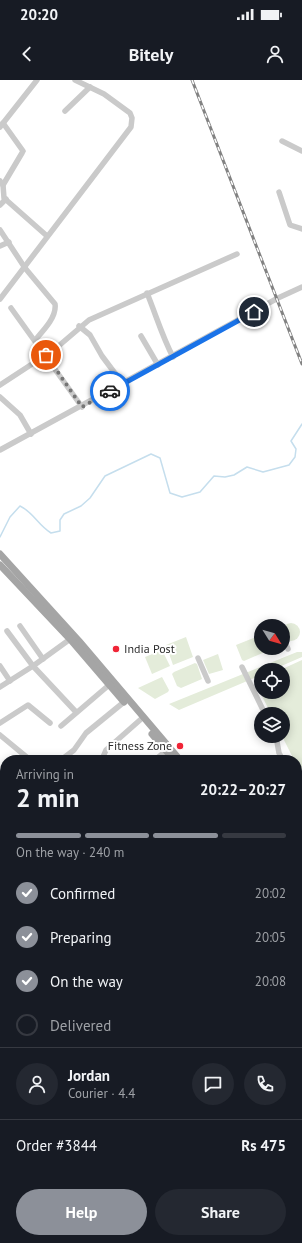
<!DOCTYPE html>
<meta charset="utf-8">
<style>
body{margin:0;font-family:"PT Sans",sans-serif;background:#242831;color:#f1f3f6;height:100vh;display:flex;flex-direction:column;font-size:15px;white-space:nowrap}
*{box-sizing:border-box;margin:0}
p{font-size:13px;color:#9ea1a6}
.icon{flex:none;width:22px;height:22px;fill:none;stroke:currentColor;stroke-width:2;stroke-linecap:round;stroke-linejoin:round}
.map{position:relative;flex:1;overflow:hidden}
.details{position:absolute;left:0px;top:675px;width:302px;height:488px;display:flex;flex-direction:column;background:#171b24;border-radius:16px 16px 0 0;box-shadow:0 2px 10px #0003}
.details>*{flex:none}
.needle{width:26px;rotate:127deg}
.fabs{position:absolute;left:254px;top:539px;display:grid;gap:8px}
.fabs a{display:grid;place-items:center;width:36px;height:36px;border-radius:50%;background:#171b24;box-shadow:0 2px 10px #0003;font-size:20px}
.pin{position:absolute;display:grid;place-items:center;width:34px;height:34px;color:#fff;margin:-17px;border:2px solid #fff;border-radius:50%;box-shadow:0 1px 4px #0007}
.courier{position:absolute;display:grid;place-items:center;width:40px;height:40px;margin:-20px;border:3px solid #1a73e8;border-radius:50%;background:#fff;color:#222;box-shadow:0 1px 5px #0007}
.summary em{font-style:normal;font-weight:700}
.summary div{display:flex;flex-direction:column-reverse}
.summary{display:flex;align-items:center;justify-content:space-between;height:68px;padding:0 16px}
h1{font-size:26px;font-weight:700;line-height:30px}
.bar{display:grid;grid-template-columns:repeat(4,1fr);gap:6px 4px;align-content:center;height:48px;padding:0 16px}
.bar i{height:5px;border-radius:3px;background:#363941}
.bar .active{background:#8c9099}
.bar p{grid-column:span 4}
.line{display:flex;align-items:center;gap:10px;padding:0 16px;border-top:1px solid #363941}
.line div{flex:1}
.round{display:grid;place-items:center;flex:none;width:42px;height:42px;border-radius:21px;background:#242831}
ol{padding:0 16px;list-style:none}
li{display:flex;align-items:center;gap:12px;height:44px}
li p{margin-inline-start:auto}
li .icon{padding:4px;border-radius:50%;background:#8c9099;color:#fff;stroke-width:4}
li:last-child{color:#9ea1a6}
li i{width:22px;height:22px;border:2px solid #363941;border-radius:50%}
.cta{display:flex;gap:8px;margin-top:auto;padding:8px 16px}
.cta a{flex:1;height:46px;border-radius:24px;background:#8c9099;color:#fff;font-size:16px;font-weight:700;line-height:46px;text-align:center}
.cta a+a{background:#242831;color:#f1f3f6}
.status{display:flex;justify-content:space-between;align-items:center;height:28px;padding:0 20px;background:#171b24;direction:ltr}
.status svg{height:11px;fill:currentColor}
header{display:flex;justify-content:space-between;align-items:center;height:52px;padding:0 16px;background:#171b24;font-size:18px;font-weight:700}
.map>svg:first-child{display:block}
.green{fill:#e4ecda}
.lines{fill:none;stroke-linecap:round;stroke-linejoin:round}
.stream{stroke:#c5deed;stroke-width:1.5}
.minor{stroke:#cacaca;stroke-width:5.5}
.major{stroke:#a5a5a5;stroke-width:7}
.rail-casing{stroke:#828282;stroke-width:3}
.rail{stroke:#fff;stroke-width:1.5;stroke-dasharray:4.5;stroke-linecap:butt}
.done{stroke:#767676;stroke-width:4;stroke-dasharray:0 7.2}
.route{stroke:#1a73e8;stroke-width:5}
.poi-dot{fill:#f02436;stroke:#fff;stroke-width:1.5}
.labels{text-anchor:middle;stroke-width:4;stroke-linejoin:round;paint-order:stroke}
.poi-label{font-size:12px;fill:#2d2d2d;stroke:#fff;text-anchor:start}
</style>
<div class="status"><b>20:20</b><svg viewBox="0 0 49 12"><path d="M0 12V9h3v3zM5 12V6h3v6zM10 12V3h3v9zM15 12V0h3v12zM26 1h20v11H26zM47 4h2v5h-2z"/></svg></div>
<header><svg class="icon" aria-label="back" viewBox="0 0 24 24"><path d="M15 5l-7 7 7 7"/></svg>Bitely<svg class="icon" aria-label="person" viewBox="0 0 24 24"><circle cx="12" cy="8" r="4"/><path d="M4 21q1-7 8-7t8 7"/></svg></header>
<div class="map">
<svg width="302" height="1163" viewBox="0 0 302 1163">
<rect width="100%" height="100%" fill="#fff"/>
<g class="green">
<circle cx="291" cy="552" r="9"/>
<path d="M261,555V568H274L244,581L242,580L236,565Z"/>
<path d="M186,557L193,577L173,585L166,565Z"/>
<path d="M162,570L170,586L152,594L145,577Z"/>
<path d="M297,572H302V577L272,590H261V595L179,630L169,624Z"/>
<path d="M218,574L223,590L209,594L203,580Z"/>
<path d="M302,580V695L297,685V680H294L282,656L283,634H271L255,602L261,599V612H283V590H280Z"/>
<path d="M195,583L197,584L202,599L181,608L177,606L172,594L174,592Z"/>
<path d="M162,597L169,610L168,612L155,619L138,608Z"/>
</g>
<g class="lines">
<path class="stream" d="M0,457L10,437L20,426C33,432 38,445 51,453L60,451V440L64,434L81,426L90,418L105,396L151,374L160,378L170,413L182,417L200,412L214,396L225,397L234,395L247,387L263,392L289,385L295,377L296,369L291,361L302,344"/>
<g class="minor">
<path d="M65,31L90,7"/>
<path d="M3,43L23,71"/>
<path d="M0,47L37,0"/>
<path d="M282,61L302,71"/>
<path d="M0,101L3,105L4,118L47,156"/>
<path d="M3,105L22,73"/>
<path d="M279,112L290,145L302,149"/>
<path d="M0,125L6,119"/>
<path d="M0,150L25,188L55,224C57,237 43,251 35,260"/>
<path d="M0,166L9,162"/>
<path d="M147,213C156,235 162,256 173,277"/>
<path d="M0,219L131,47L132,38L130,33L104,14L75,0"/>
<path d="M11,228L82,327"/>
<path d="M79,246L90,255L102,276L123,304"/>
<path d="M141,256L158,285"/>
<path d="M0,305L55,269L89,240L237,174"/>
<path d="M0,317L20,335L31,354"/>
<path d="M0,370L278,218L302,207"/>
<path d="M277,544L278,546"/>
<path d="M20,546L43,579"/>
<path d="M7,551L33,586L76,632"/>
<path d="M283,558L288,569"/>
<path d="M198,578L208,601"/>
<path d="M0,586L10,601"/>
<path d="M242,587L265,634"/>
<path d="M0,607L33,586L73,557"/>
<path d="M0,643L28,625L50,643"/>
<path d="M61,646L109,605"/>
<path d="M0,655L28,678"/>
<path d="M276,656L279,673L283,680"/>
<path d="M61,680L74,670L86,653L124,622"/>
<path d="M106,680L103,677L106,670L140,640"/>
<path d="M155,680L166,671"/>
<path d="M0,710L5,718"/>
<path d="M297,717L302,723"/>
<path d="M0,758L5,755"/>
<path d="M0,790L5,788"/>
<path d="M0,815L5,825"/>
<path d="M297,854L302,859"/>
<path d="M297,885L302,880"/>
<path d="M297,924L302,919"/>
<path d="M0,948L1,950"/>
<path d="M0,987L5,982"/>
<path d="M0,1001L5,1008"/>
<path d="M297,1038L302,1039"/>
<path d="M0,1077L5,1074"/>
<path d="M297,1087L301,1083"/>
<path d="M0,1131L5,1134"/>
<path d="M297,1140L302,1146"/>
<path d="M31,1158L35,1163"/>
<path d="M61,1158L63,1163"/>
<path d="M92,1158L95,1163"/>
<path d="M200,1158L204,1163"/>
<path d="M279,1158L283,1163"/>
<path d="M0,1163L6,1158"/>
<path d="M37,1163L44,1158"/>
<path d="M221,1163L228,1158"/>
<path d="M265,1163L272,1158"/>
</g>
<g class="major">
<path d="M0,474L79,561L180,680"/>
<path d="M0,485L70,559L124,622"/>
<path d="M152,654L174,680"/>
<path d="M297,828L302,834"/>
<path d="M297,836L302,843"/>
</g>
<defs>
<path id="rail" d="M192,0L302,284"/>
</defs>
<use href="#rail" class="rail-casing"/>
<use href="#rail" class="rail"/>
</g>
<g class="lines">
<path class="done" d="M46,275L82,327L110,311"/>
<path class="route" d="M110,311L254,232"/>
</g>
<g class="poi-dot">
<circle cx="116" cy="569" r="4"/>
<circle cx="180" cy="666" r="4"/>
</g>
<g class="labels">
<g class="poi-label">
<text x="124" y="573">India Post</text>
<text x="172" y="670" text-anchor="end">Fitness Zone</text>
</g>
</g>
</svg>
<div class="fabs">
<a><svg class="needle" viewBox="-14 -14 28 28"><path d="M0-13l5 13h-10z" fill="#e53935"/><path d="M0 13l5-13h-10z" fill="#9ea1a6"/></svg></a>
<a><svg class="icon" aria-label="locate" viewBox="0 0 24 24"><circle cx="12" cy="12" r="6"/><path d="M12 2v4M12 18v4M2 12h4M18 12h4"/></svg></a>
<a><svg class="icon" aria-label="layers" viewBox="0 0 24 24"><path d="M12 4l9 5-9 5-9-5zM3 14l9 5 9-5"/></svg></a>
</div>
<div class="pin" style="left:46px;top:275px;background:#ea580c"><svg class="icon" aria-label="bag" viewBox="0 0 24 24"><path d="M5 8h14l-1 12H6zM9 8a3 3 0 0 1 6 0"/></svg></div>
<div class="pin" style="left:254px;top:232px;background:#1f2937"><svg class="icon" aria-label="home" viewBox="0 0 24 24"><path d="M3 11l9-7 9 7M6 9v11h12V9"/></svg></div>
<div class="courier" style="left:110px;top:311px"><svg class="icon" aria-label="car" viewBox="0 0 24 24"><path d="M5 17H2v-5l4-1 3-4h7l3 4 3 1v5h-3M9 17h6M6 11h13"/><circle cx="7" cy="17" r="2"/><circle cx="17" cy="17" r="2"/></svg></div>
<section class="details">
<div class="summary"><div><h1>2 min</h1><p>Arriving in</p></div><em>20:22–20:27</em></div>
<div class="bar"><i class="active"></i><i class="active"></i><i class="active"></i><i></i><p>On the way · 240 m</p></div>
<ol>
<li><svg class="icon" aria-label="check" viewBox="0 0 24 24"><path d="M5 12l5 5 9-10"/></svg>Confirmed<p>20:02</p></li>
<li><svg class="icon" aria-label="check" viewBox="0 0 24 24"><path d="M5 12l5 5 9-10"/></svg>Preparing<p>20:05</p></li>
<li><svg class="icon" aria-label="check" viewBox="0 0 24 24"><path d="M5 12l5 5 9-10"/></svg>On the way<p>20:08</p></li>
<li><i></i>Delivered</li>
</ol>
<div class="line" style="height:72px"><a class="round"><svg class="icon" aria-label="person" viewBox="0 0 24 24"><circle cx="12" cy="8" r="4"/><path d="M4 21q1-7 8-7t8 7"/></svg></a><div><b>Jordan</b><p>Courier · 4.4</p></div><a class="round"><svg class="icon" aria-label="chat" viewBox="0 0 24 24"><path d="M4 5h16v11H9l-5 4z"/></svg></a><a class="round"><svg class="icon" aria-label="phone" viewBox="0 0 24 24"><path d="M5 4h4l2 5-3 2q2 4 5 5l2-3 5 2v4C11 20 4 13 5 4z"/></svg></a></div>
<div class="line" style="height:52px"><div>Order #3844</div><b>Rs 475</b></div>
<div class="cta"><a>Help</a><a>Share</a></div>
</section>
</div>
